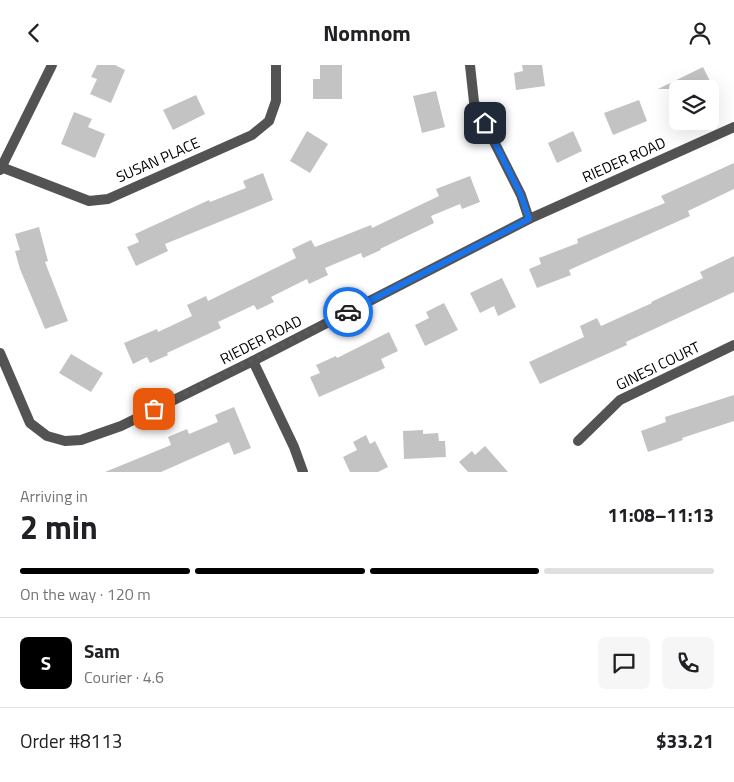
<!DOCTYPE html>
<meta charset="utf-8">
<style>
body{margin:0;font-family:"Titillium Web",sans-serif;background:#f6f6f6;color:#202124;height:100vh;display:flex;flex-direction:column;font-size:19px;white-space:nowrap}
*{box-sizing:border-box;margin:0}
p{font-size:16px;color:#757577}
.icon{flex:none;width:28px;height:28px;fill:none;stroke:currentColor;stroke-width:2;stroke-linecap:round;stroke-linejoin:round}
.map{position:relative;height:407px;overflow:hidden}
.sheet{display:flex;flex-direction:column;background:#fff;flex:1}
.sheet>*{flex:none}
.tools{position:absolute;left:669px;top:15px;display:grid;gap:10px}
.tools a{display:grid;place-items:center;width:50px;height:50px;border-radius:8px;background:#fff;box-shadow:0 5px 20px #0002;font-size:25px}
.pin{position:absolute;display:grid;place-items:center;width:42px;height:42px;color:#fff;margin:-21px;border-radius:10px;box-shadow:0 2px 8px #0006}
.courier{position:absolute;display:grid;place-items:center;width:50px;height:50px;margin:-25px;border:4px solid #1a73e8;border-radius:50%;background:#fff;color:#222;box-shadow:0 1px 6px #0007}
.summary em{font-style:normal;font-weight:700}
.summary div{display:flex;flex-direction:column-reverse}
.summary{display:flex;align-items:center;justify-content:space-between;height:85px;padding:0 20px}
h1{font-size:32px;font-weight:700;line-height:38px}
.bar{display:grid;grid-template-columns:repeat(4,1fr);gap:8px 5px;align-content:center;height:60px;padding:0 20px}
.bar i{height:6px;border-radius:4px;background:#e0e0e0}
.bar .selected{background:#000}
.bar p{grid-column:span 4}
.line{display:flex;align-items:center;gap:12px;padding:0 20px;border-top:1px solid #e0e0e0}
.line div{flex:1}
.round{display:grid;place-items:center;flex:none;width:52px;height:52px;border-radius:8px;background:#f6f6f6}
header{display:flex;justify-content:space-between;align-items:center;height:65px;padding:0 20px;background:#fff;font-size:22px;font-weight:700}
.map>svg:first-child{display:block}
.building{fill:#c3c3c3}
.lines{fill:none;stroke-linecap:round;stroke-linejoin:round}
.street{stroke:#535353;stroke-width:10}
.done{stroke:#595959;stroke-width:5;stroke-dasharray:0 9}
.route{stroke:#1a73e8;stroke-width:6}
.labels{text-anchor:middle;stroke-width:4;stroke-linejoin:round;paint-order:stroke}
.street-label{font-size:15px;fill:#000;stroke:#fff}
</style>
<header><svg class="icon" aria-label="back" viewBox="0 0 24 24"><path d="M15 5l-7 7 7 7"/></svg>Nomnom<svg class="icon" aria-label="person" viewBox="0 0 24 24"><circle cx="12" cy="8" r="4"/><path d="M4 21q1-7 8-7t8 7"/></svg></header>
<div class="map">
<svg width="734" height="407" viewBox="0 0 734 407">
<rect width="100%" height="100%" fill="#fff"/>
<g class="building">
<path d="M97,0H115L125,5L111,38L90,29L97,14L91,12Z"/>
<path d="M320,0H342V34H313V14H320Z"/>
<path d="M522,0H542L545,21L516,25L514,8L523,6Z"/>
<path d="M703,2L714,24H658Z"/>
<path d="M436,26L445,62L422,68L413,31Z"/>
<path d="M196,30L205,49L173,65L163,45Z"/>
<path d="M639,35L647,56L613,70L604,48Z"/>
<path d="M74,47L92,54L88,62L105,69L95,93L61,79Z"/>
<path d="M307,66L328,79L310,108L290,96Z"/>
<path d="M573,66L582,86L557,98L548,78Z"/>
<path d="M734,98V124L688,146L690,151L569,205L571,210L537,223L529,204L541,199L539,193L578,178L577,174L665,138L661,131Z"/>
<path d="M263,108L273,135L165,179L168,186L136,201L127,182L139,177L135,169L209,135L210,137L246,123L243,116Z"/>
<path d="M470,111L480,137L462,144L460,139L431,151L434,158L380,184L381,185L363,193L361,188L325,203L328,210L309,219L307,214L271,232L274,237L257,245L254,240L218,257L221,263L167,288L168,290L150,298L147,292L133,299L124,278L157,264L158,267L192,251L187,240L206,231L208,236L296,193L292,184L311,175L315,182L371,160L372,163L439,131L436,124Z"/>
<path d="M39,162L48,196L45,197L68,256L45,264L20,204L15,186L20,185L15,169Z"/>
<path d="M734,191V227L626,277L627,280L540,319L529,297L584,272L580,261L597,253L601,261L652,238L651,237L703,213L700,207Z"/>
<path d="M502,213L516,242L498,251L494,241L480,248L470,228Z"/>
<path d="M444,238L458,265L425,281L415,260L429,253L426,247Z"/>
<path d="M389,267L398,286L381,294L385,303L319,332L310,312L320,308L316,300L336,291L337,293Z"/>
<path d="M71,289L103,308L91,327L59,308Z"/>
<path d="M734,330V356L682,373L683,375L648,387L641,366L666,357L665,352Z"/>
<path d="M234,342L251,383L234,390L229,377L161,407H105L171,380L168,372L187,364L189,369L218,357L215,350Z"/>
<path d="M423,365V369L438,368L439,376H445L446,392L404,394L403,366Z"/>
<path d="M366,370L370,379L375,376L388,402L378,407H350L343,392L357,385L353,377Z"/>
<path d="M485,381L508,407H468L459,397L472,386L475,390Z"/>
</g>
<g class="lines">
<g class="street">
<path d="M470,0L474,37L521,130L529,154"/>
<path d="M1,102L89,136L108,134L252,70L269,56L276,36V0"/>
<path d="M0,105L52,0"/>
<path d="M0,288L30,358L47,371L65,376L81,375L121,361L253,296L529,154L734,62"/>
<path d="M253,296L294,382L303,407"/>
<path d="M578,376L620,335L734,280"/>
</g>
</g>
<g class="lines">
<path class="done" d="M154,344L348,247"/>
<path class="route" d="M348,247L529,154L521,130L485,58"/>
</g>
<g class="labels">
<g class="street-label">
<text transform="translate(158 95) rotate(-24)" y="5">SUSAN PLACE</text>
<text transform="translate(624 95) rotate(-24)" y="5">RIEDER ROAD</text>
<text transform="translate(261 275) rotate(-27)" y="5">RIEDER ROAD</text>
<text transform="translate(658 301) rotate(-26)" y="5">GINESI COURT</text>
</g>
</g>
</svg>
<div class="tools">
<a><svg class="icon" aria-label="layers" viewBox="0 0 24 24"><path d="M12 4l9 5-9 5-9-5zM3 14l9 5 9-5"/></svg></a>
</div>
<div class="pin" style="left:154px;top:344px;background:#ea580c"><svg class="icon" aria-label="bag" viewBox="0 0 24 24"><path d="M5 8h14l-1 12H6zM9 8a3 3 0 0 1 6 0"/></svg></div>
<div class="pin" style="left:485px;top:58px;background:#1f2937"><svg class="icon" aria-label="home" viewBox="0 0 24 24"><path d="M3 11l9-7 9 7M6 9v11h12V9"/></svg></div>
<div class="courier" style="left:348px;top:247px"><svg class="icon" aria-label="car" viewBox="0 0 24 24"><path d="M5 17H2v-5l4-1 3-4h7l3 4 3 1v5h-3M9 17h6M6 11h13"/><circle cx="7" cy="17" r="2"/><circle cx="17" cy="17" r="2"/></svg></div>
</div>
<section class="sheet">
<div class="summary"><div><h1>2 min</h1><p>Arriving in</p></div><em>11:08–11:13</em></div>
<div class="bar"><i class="selected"></i><i class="selected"></i><i class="selected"></i><i></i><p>On the way · 120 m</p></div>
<div class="line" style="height:90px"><b class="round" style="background:#000;color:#fff">S</b><div><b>Sam</b><p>Courier · 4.6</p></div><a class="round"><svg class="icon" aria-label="chat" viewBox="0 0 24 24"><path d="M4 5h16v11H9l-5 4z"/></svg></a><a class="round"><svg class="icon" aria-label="phone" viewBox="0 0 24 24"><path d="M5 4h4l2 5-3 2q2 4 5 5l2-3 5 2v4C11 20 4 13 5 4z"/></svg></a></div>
<div class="line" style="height:65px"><div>Order #8113</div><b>$33.21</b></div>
</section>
